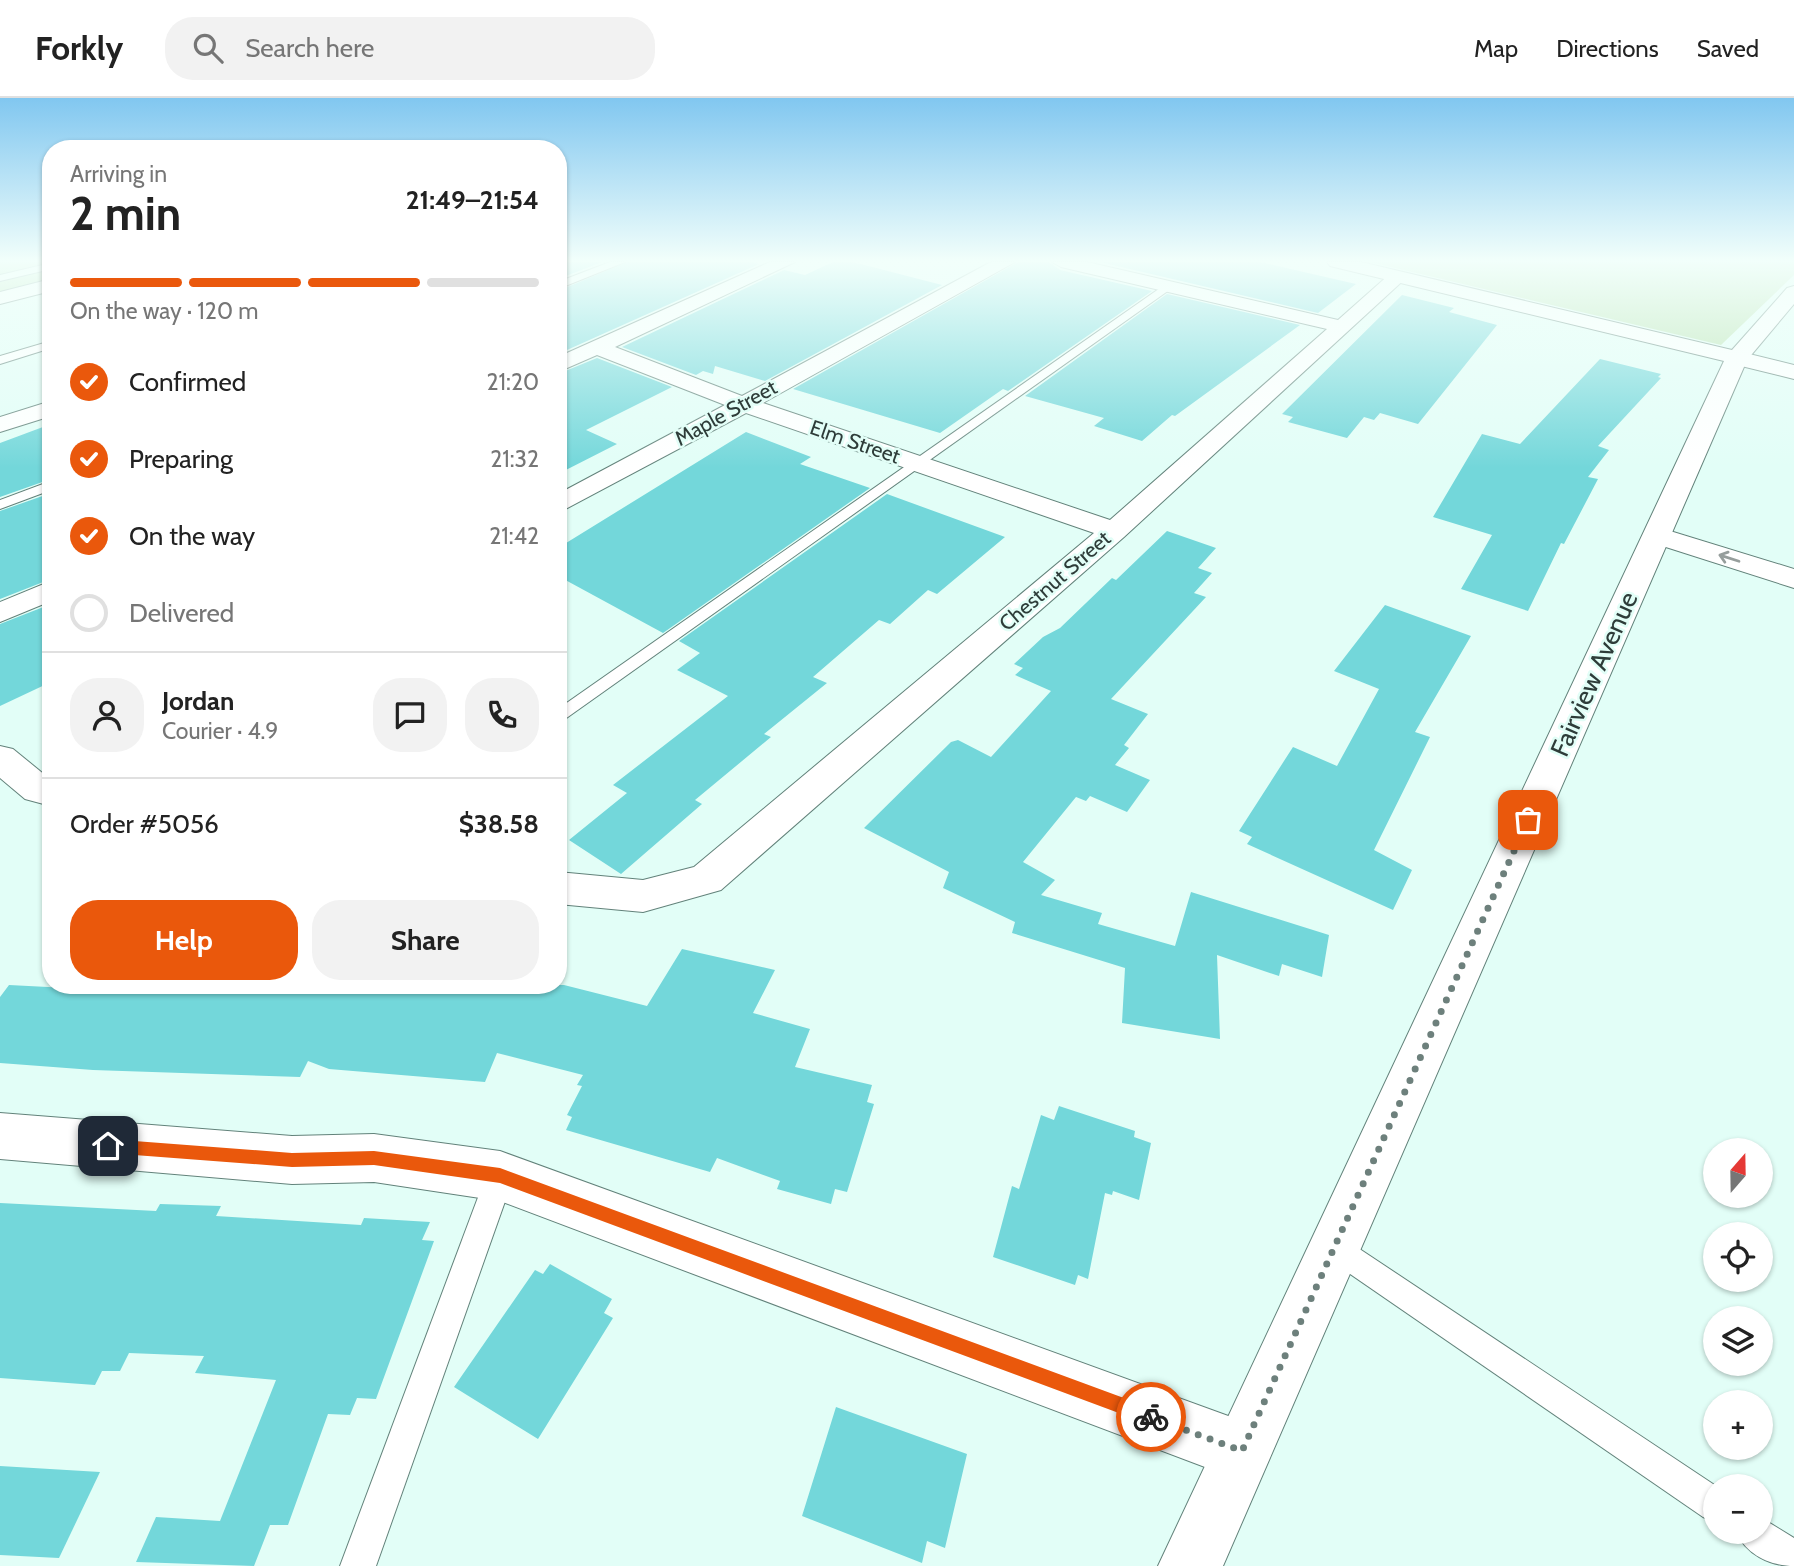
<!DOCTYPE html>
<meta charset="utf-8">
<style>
body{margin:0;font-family:Cabin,sans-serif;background:#f2f2f2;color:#222;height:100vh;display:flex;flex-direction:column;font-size:26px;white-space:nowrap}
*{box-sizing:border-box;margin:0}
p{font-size:23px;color:#767676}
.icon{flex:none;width:38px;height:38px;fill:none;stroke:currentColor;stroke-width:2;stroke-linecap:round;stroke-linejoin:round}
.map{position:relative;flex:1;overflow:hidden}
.drawer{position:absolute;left:42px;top:42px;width:525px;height:854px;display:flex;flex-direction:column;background:#fff;border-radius:28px;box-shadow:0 2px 5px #0004}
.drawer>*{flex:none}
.needle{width:46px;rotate:20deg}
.tools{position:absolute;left:1703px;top:1040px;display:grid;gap:14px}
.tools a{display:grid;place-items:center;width:70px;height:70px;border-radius:50%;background:#fff;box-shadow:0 2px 5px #0004;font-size:35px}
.pin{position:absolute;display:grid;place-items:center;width:60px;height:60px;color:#fff;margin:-30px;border-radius:14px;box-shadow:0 4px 10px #0006}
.courier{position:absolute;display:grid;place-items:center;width:70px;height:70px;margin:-35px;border:5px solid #ea580c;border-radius:50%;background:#fff;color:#222;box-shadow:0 2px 9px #0007}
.head em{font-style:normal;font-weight:800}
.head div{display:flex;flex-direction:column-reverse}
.head{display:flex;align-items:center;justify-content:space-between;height:119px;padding:0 28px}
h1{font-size:46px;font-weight:800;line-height:52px}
.bar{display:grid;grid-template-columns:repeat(4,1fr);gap:10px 7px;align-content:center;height:84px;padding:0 28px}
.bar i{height:9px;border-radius:5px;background:#e0e0e0}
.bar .current{background:#ea580c}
.bar p{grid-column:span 4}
.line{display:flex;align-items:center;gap:18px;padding:0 28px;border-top:2px solid #e0e0e0}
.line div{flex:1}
.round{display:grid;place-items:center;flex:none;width:74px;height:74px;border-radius:28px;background:#f2f2f2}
ol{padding:0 28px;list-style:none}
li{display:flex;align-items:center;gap:21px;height:77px}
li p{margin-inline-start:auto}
li .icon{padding:7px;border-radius:50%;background:#ea580c;color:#fff;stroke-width:4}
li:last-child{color:#767676}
li i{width:38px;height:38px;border:4px solid #e0e0e0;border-radius:50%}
.primary-button{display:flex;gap:14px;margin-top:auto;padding:14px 28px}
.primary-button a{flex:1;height:80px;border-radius:28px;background:#ea580c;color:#fff;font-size:28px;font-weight:800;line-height:80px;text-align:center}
.primary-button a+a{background:#f2f2f2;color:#222}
header{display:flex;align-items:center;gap:42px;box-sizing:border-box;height:98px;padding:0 35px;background:#fff;border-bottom:2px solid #e0e0e0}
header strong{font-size:33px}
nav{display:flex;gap:38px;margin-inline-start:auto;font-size:24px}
.search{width:490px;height:63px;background:#f2f2f2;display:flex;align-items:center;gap:18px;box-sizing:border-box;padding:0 24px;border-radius:28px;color:#767676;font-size:26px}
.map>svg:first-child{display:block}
.green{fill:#b7e1ad}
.building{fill:#73d7da}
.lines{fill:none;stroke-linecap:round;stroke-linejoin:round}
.service-casing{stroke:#62827a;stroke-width:2}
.minor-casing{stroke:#62827a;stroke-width:2}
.tertiary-casing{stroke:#62827a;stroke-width:2}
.service{fill:#fff;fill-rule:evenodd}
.minor{fill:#fff;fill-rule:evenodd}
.tertiary{fill:#fff;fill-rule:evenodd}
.oneway{stroke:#969e9c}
.route{fill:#ea580c}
.done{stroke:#6d807c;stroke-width:7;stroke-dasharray:0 12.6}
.labels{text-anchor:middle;stroke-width:5;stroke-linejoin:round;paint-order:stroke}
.far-street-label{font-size:21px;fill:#2e3c39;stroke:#e2fef7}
.street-label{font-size:26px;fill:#2e3c39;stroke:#e2fef7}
</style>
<header>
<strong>Forkly</strong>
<div class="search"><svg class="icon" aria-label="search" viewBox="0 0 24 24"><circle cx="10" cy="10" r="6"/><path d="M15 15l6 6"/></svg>Search here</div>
<nav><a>Map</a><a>Directions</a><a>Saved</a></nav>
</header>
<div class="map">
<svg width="1794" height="1468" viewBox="0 0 1794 1468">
<rect width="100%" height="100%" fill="#e2fef7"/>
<g class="green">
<path d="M0,164H51V187L0,200Z"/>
<path d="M1370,164H1794V177L1721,247Z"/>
</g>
<g class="building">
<path d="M558,164H602L558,181Z"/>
<path d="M627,164H753L759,166L558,256V193Z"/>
<path d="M833,164H853L942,187L765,283L715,268L713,276L703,273L696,277L622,249L784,172L805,177Z"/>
<path d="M1018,164H1049L1060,172L1152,193L1008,293L1003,291L940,335L793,291Z"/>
<path d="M1100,164H1260L1356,186L1318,215Z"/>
<path d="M1167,196L1300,227L1175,318L1172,317L1142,343L1094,328L1104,320L1025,298Z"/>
<path d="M1402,197L1454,210L1449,214L1497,227L1418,326L1380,315L1374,322L1364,319L1347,340L1288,324L1293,319L1282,316Z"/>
<path d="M597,260L672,289L586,332L617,346L558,376V276Z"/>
<path d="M1600,261L1661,276L1658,279L1661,280L1598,348L1609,352L1588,379L1598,381L1564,446L1561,445L1528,513L1461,491L1492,437L1433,419L1482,336L1520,346Z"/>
<path d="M51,326V381L0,399V345Z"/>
<path d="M746,334L811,359L800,366L870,390L663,535L558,478V450Z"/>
<path d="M51,395V481L0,501V413Z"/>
<path d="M887,396L1005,439L937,496L928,492L890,526L879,522L813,579L827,585L764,636L771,639L695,702L702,706L621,776L569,742L627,695L613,687L728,598L677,572L700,555L679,543Z"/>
<path d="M1167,433L1216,450L1198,470L1212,475L1194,495L1206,499L1111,601L1148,616L1124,647L1129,650L1115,667L1150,682L1127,714L1090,698L1086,703L1076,699L1023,764L1055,782L1041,797L1102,815L1098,826L1175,848L1191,794L1329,837L1322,879L1282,866L1279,878L1217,857L1220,941L1122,925L1125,870L1012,835L1015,824L943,790L949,774L864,730L951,644L958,642L991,659L1051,593L1015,577L1023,570L1014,566L1043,539L1060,530L1112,480L1116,482Z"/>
<path d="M51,506V584L0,608V526Z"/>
<path d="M1385,507L1471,538L1415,634L1430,639L1374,752L1412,772L1393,812L1247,746L1252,739L1239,733L1293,649L1337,668L1379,591L1334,573Z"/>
<path d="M682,851L775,872L753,915L810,931L795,969L872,987L867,1004L874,1006L847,1094L835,1091L831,1106L777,1091L780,1083L717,1060L710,1074L566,1032L572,1019L567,1017L582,988L577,987L583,977L497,955L485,984L329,971L308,963L300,979L93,972L0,965V899L9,887L184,896L196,895L201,888L293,892L296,887L364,890L366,887H564L647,908Z"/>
<path d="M1059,1008L1135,1033L1134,1039L1151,1045L1139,1102L1113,1093L1112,1097L1105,1095L1088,1181L1078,1177L1075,1187L993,1159L1012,1088L1019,1091L1041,1017L1054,1022Z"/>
<path d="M0,1105L156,1113L160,1106L221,1108L216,1118L361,1127L364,1120L430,1124L422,1142L434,1143L376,1301L357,1300L350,1317L328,1316L288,1427H270L254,1468L136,1464L156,1419L220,1423L276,1282L195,1275L204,1258L129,1255L120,1273H102L95,1287L0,1280Z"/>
<path d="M550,1166L612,1201L604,1215L613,1220L538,1341L454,1289L535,1172L543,1176Z"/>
<path d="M836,1309L967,1356L945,1450L927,1443L922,1465L802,1418Z"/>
<path d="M0,1368L100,1374L59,1460L0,1457Z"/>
</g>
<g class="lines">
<defs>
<g id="service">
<path d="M610,164H625L558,191V184Z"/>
<path d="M51,165V171L0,183V177Z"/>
<path d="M1163,188L1172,190L558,626V611Z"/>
<path d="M51,243V250L0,266V258Z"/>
<path d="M51,383V392L0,411V402Z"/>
<path d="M500,1064L510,1068L514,1078L376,1468H340L486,1078L490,1068Z"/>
<path d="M1334,1134L1716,1388L1715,1424L1703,1419L1324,1158L1320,1148L1324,1138Z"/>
<path d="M1760,1419L1794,1440V1468C1770,1468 1745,1456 1736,1433H1760Z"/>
</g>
<g id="minor">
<path d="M770,164H795L615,249L742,298L991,164H1015L763,305L1110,422L1327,231L1061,169L1052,164H1087L1338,222L1391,175H1405L1407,179L1124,439L721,792L643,814L558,806V774L643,782L694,769L1094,435L746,315L558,415V396L725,307L597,257L558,274V259Z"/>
<path d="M51,181V193L0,206V194Z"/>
<path d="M1737,253L1794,267V281L1729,265L1726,260Z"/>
<path d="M51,303V318L0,334V319Z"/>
<path d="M1657,429L1794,471V490L1647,443L1643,437L1647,431Z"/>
<path d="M51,483V503L0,524V504Z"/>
<path d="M0,648L13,651L51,682V708L25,701L0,680Z"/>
<path d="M0,1015L292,1038L374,1036L500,1053L1242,1323L1263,1332L1272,1353L1263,1374L1242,1383L500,1103L374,1084L292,1086L0,1061Z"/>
</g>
<path id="tertiary" d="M1327,164H1361L1732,252L1787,190L1794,188V206L1747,262L1223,1468H1158L1724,263L1330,168Z"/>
</defs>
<use href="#service" class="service-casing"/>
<use href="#minor" class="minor-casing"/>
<use href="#tertiary" class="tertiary-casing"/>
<use href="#service" class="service"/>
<use href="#minor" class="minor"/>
<use href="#tertiary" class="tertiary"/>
</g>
<defs><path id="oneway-shaft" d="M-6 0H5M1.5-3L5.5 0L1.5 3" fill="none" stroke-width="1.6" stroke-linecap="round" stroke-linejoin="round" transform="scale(1.75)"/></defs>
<use class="oneway" href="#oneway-shaft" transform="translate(1729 460) rotate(-162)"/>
<linearGradient id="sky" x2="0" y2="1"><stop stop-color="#81c7f0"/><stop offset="0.44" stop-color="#f2fffb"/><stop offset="1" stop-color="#f2fffb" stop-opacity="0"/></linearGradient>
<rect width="1794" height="370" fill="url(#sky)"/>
<path class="route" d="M108,1041L292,1055L374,1053L500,1070L1151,1310L1158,1313L1160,1319L1158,1325L1151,1327L500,1085L374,1067L292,1069L108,1055L101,1048Z"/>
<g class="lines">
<path class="done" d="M1151,1319L1242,1353L1528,722"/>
</g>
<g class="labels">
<g class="far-street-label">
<text transform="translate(726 315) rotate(-29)" y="7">Maple Street</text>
<text transform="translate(855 344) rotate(19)" y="7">Elm Street</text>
<text transform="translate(1055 483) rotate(-41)" y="7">Chestnut Street</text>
</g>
<g class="street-label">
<text transform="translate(1594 576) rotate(-66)" y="9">Fairview Avenue</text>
</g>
</g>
</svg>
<div class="tools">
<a><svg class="needle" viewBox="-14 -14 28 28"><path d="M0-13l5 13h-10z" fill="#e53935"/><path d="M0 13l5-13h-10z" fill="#767676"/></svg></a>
<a><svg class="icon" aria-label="locate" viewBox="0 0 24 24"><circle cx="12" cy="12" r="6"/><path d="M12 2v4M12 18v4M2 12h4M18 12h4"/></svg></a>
<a><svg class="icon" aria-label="layers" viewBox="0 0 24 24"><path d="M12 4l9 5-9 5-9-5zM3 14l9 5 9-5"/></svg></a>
<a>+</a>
<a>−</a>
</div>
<div class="pin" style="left:1528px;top:722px;background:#ea580c"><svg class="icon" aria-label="bag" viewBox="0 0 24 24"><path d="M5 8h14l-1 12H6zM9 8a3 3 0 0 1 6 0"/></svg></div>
<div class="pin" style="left:108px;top:1048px;background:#1f2937"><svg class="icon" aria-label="home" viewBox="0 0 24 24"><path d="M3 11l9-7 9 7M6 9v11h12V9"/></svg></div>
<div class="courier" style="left:1151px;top:1319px"><svg class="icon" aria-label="bike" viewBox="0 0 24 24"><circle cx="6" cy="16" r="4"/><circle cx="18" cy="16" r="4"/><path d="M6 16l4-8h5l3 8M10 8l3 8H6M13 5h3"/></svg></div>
<section class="drawer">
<div class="head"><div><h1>2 min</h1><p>Arriving in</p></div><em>21:49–21:54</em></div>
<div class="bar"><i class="current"></i><i class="current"></i><i class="current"></i><i></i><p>On the way · 120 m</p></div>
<ol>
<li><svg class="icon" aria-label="check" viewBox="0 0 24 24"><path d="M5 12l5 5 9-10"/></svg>Confirmed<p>21:20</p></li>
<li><svg class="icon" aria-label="check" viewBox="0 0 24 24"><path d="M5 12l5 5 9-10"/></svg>Preparing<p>21:32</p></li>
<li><svg class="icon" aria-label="check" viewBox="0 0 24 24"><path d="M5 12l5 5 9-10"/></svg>On the way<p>21:42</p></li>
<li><i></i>Delivered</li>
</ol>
<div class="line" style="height:126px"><a class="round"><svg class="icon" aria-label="person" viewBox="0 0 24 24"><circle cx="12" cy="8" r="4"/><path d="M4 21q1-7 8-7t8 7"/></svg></a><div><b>Jordan</b><p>Courier · 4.9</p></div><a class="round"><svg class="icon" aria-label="chat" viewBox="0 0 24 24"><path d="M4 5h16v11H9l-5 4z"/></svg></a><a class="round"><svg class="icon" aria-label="phone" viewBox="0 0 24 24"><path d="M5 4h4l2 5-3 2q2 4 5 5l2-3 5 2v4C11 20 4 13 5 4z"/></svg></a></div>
<div class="line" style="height:91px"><div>Order #5056</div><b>$38.58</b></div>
<div class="primary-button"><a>Help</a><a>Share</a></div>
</section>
</div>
